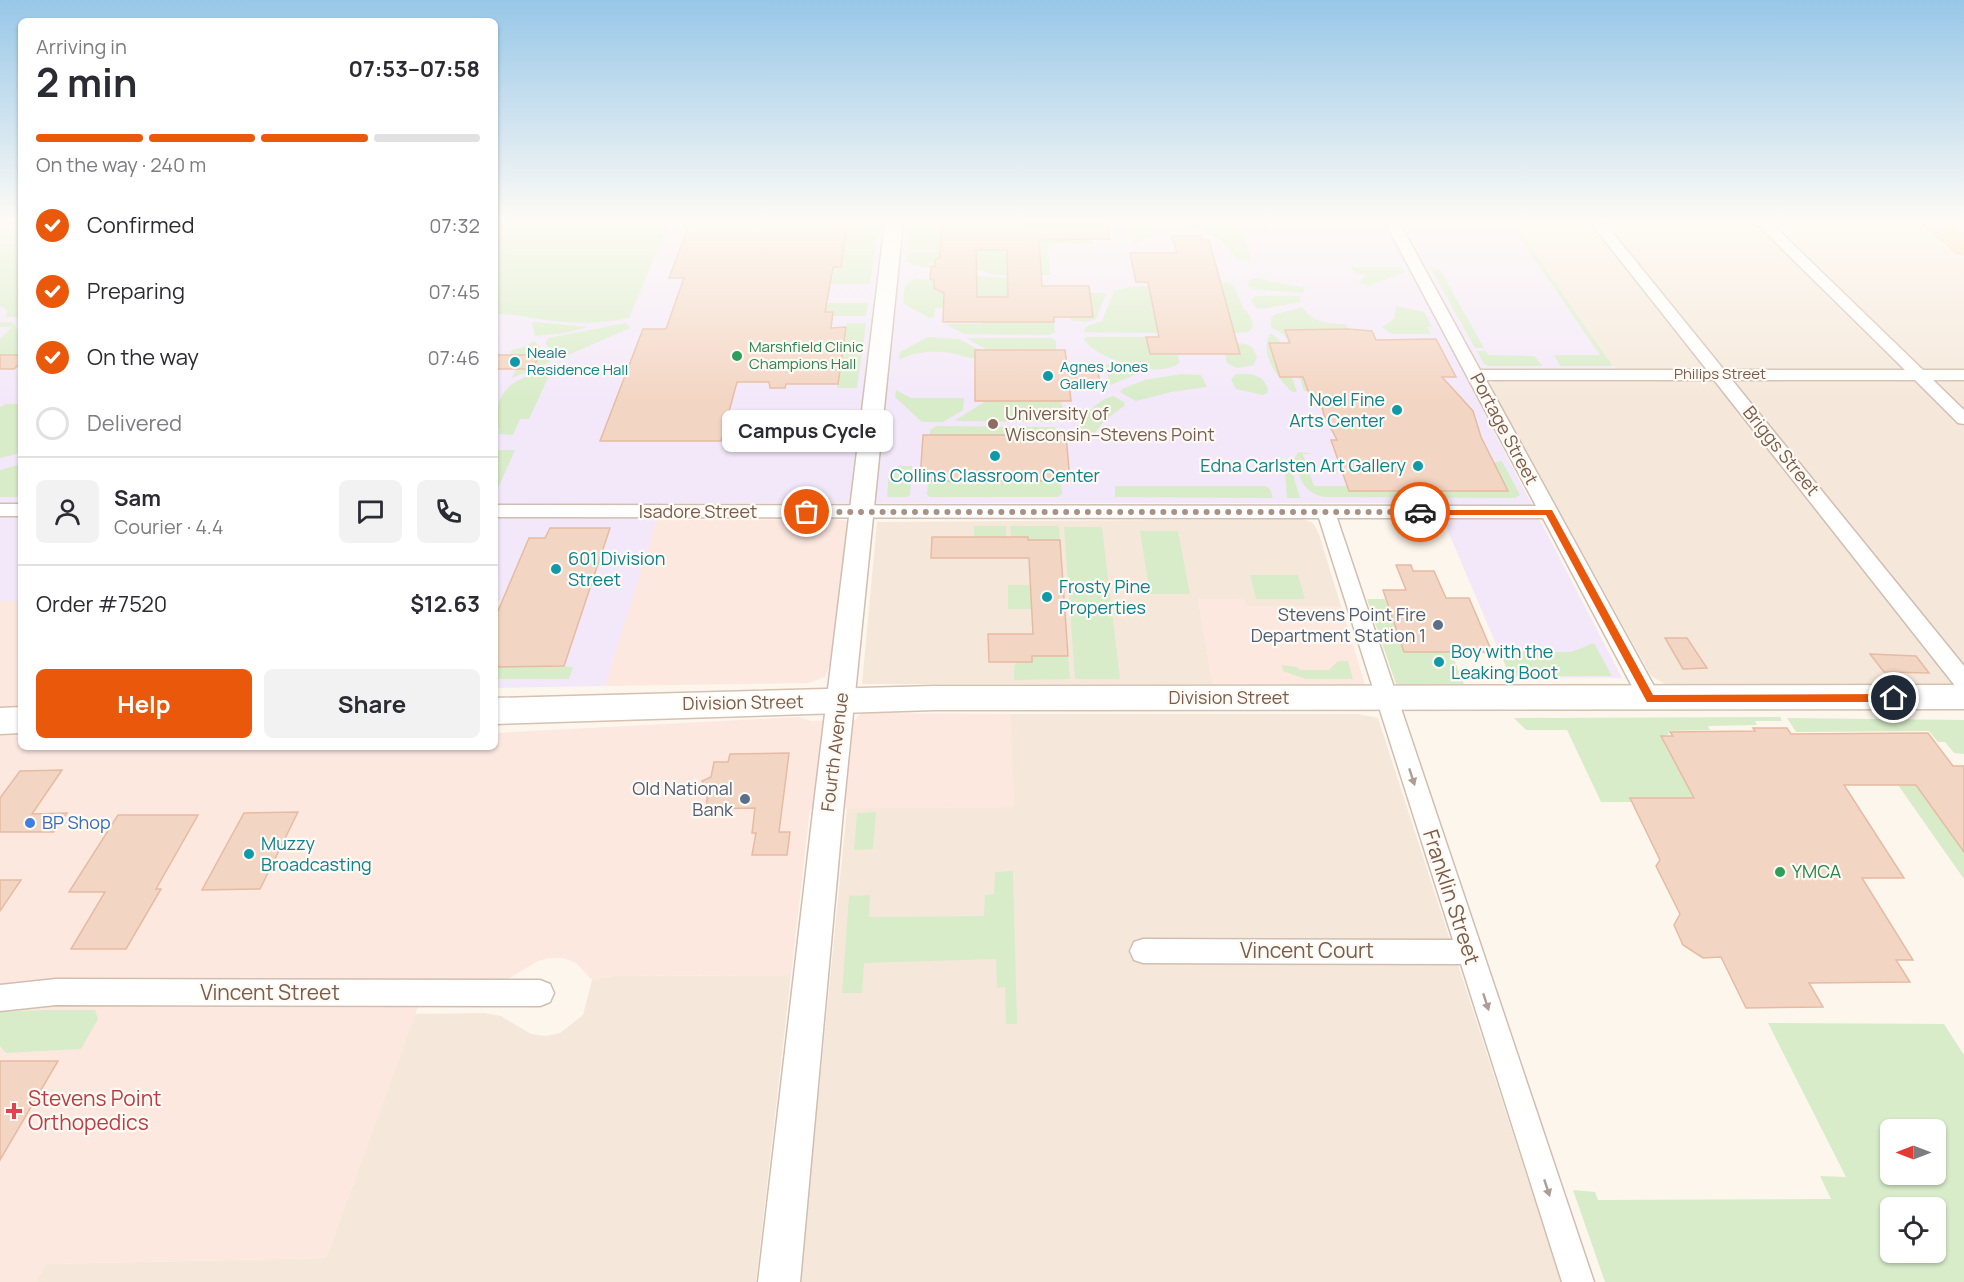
<!DOCTYPE html>
<meta charset="utf-8">
<style>
body{margin:0;font-family:Manrope,sans-serif;background:#f2f2f3;color:#2b2b33;height:100vh;display:flex;flex-direction:column;font-size:22px;white-space:nowrap}
*{box-sizing:border-box;margin:0}
p{font-size:20px;color:#7c7c81}
.icon{flex:none;width:33px;height:33px;fill:none;stroke:currentColor;stroke-width:2;stroke-linecap:round;stroke-linejoin:round}
.map{position:relative;flex:1;overflow:hidden}
.details{position:absolute;left:18px;top:18px;width:480px;height:732px;display:flex;flex-direction:column;background:#fff;border-radius:9px;box-shadow:0 2px 4px #0004}
.details>*{flex:none}
.needle{width:39px;rotate:270deg}
.fabs{position:absolute;left:1880px;top:1119px;display:grid;gap:12px}
.fabs a{display:grid;place-items:center;width:66px;height:66px;border-radius:9px;background:#fff;box-shadow:0 2px 4px #0004;font-size:30px}
.pin{position:absolute;display:grid;place-items:center;width:51px;height:51px;color:#fff;margin:-26px;border:3px solid #fff;border-radius:50%;box-shadow:0 2px 6px #0007}
.courier{position:absolute;display:grid;place-items:center;width:60px;height:60px;margin:-30px;border:4px solid #ea580c;border-radius:50%;background:#fff;color:#222;box-shadow:0 2px 8px #0007}
.bubble{position:absolute;height:42px;border-radius:9px;background:#fff;box-shadow:0 2px 4px #0004;font-size:20px;font-weight:700;line-height:42px;text-align:center}
.head em{font-style:normal;font-weight:700}
.head div{display:flex;flex-direction:column-reverse}
.head{display:flex;align-items:center;justify-content:space-between;height:102px;padding:0 18px}
h1{font-size:39px;font-weight:700;line-height:45px}
.bar{display:grid;grid-template-columns:repeat(4,1fr);gap:9px 6px;align-content:center;height:72px;padding:0 18px}
.bar i{height:8px;border-radius:4px;background:#e1e1e2}
.bar .current{background:#ea580c}
.bar p{grid-column:span 4}
.line{display:flex;align-items:center;gap:15px;padding:0 18px;border-top:2px solid #e1e1e2}
.line div{flex:1}
.round{display:grid;place-items:center;flex:none;width:63px;height:63px;border-radius:9px;background:#f2f2f3}
ol{padding:0 18px;list-style:none}
li{display:flex;align-items:center;gap:18px;height:66px}
li p{margin-inline-start:auto}
li .icon{padding:6px;border-radius:50%;background:#ea580c;color:#fff;stroke-width:4}
li:last-child{color:#7c7c81}
li i{width:33px;height:33px;border:3px solid #e1e1e2;border-radius:50%}
.primary-button{display:flex;gap:12px;margin-top:auto;padding:12px 18px}
.primary-button a{flex:1;height:69px;border-radius:9px;background:#ea580c;color:#fff;font-size:24px;font-weight:700;line-height:69px;text-align:center}
.primary-button a+a{background:#f2f2f3;color:#2b2b33}
.map>svg:first-child{display:block}
.residential{fill:#f5e8da}
.commercial{fill:#fde8e0}
.education{fill:#f3e8fa}
.green{fill:#d8ecc9;fill-rule:evenodd}
.building{fill:#f3d5c3;stroke:#e6bba3;stroke-width:1.5;fill-rule:evenodd}
.lines{fill:none;stroke-linecap:round;stroke-linejoin:round}
.minor-casing{stroke:#d1beb0;stroke-width:3}
.tertiary-casing{stroke:#d1beb0;stroke-width:3}
.secondary-casing{stroke:#d6c0b0;stroke-width:3}
.primary-casing{stroke:#dad1cd;stroke-width:3}
.minor{fill:#fff;fill-rule:evenodd}
.tertiary{fill:#fff;fill-rule:evenodd}
.secondary{fill:#fff;fill-rule:evenodd}
.primary{fill:#fbd9a5;fill-rule:evenodd}
.oneway{fill:#af9d94}
.route{fill:#ea580c}
.done{stroke:#a89285;stroke-width:6;stroke-dasharray:0 10.8}
.leisure-dot{fill:#2e9e5b;stroke:#fffaf3;stroke-width:2}
.culture-dot{fill:#0f9aa8;stroke:#fffaf3;stroke-width:2}
.education-dot{fill:#8d6e63;stroke:#fffaf3;stroke-width:2}
.service-dot{fill:#5c6f8a;stroke:#fffaf3;stroke-width:2}
.shop-dot{fill:#3f7fe0;stroke:#fffaf3;stroke-width:2}
.health-dot{fill:#e0444e;stroke:#fffaf3;stroke-width:2}
.labels{text-anchor:middle;stroke-width:4.5;stroke-linejoin:round;paint-order:stroke}
.far-leisure-label{font-size:15px;fill:#27864d;stroke:#fffaf3;text-anchor:start}
.far-culture-label{font-size:15px;fill:#0d838f;stroke:#fffaf3;text-anchor:start}
.far-street-label{font-size:15px;fill:#7a5c4d;stroke:#fffaf3}
.culture-label{font-size:18px;fill:#0d838f;stroke:#fffaf3;text-anchor:start}
.education-label{font-size:18px;fill:#785e54;stroke:#fffaf3;text-anchor:start}
.street-label{font-size:18px;fill:#7a5c4d;stroke:#fffaf3}
.service-label{font-size:18px;fill:#4e5e75;stroke:#fffaf3;text-anchor:end}
.shop-label{font-size:18px;fill:#366cbe;stroke:#fffaf3;text-anchor:start}
.leisure-label{font-size:18px;fill:#27864d;stroke:#fffaf3;text-anchor:start}
.near-street-label{font-size:21px;fill:#7a5c4d;stroke:#fffaf3}
.near-health-label{font-size:21px;fill:#be3a42;stroke:#fffaf3;text-anchor:start}
</style>
<div class="map">
<svg width="1964" height="1282" viewBox="0 0 1964 1282">
<rect width="100%" height="100%" fill="#fdf6ec"/>
<g class="residential">
<path d="M1513,222H1924L1964,254V684H1665L1651,676L1489,384L1496,380H1623Z"/>
<path d="M1303,519L1313,523L1319,534L1341,606H1246L1198,599L1213,684H862L877,522Z"/>
<path d="M1010,714H1358L1378,718L1561,1282H800L847,808L1013,807Z"/>
<path d="M791,975L756,1282H36L45,1264L326,1258L415,1014L485,1013L501,1016L531,1034L546,1036L560,1033L583,1015L592,980L613,976Z"/>
</g>
<g class="commercial">
<path d="M835,519L847,521V526L830,664L825,677L809,683L605,686L656,520Z"/>
<path d="M1198,599H1245L1246,606H1341L1365,684H1213Z"/>
<path d="M0,601H21V747H495V733L799,717L811,721L855,720L860,714L866,713L1010,714L1014,807L810,809L791,975L613,976L592,980L576,963L563,958H550L538,961L510,978L501,979H428L326,1258L45,1264L36,1282H0Z"/>
</g>
<g class="education">
<rect x="0" y="222" width="21" height="379"/>
<path d="M495,222H1513L1615,370H1462L1622,678L1510,677L1436,503H662L605,686L495,688V618L502,601L495,600Z"/>
</g>
<g class="green">
<path d="M17,222H21V242H0V229H8Z"/>
<path d="M495,222H669L629,318C605,323 579,324 555,321C535,319 516,314 495,314Z"/>
<path d="M1129,222H1150L1161,227V231L1133,245Z"/>
<path d="M1190,222H1240L1251,259C1235,264 1230,248 1220,240C1211,233 1198,230 1187,228L1185,226Z"/>
<path d="M1509,222H1513L1613,366H1560L1554,355H1600Z"/>
<path d="M855,224H878L870,284H830L832,274L828,267H841L848,226Z"/>
<path d="M910,226H941L940,250H908Z"/>
<path d="M1093,239V244H1048L1050,275H1041L1039,240Z"/>
<path d="M0,243H21V317H6L7,310L0,306Z"/>
<path d="M965,250H1007L1008,275H994L976,269Z"/>
<path d="M907,252H957L935,260V266C924,269 916,267 907,262Z"/>
<path d="M1350,267H1401L1404,272L1369,286L1359,283L1366,275L1355,273Z"/>
<path d="M1430,267L1440,270L1484,348H1475Z"/>
<path d="M976,276L1014,278L1015,297H965Z"/>
<path d="M1254,278H1256L1306,288L1302,293L1252,289L1248,286L1249,280Z"/>
<path d="M915,279L934,280V288L943,293L957,290L944,308H935L934,317L929,318L903,303L905,285Z"/>
<path d="M1224,282L1233,284C1237,291 1239,300 1243,307C1249,316 1258,322 1249,332L1234,333L1220,284Z"/>
<path d="M1149,286L1158,333L1084,332L1085,327L1102,321L1114,291L1130,287Z"/>
<path d="M1090,293H1106L1096,319L1086,322L1071,320L1070,317L1093,316Z"/>
<path d="M1255,296H1300V302L1262,309L1256,308L1251,300Z"/>
<path d="M827,303H868L866,316H833V312H825Z"/>
<path d="M1396,306L1424,312L1432,327H1427L1431,334H1392L1382,327L1394,319Z"/>
<path d="M1302,307C1313,323 1328,324 1346,324L1348,329L1285,330L1308,391H1304L1287,339L1283,334L1271,327V319L1274,315Z"/>
<path d="M0,322H12L21,334V349L16,355H0V339L12,327H0Z"/>
<path d="M534,322L588,327L565,333L535,336L532,323Z"/>
<path d="M982,322H1054L1055,332L1049,335L965,334L945,324H982Z"/>
<path d="M626,323L630,328L559,359L545,343L548,338Z"/>
<path d="M847,323H866L857,388H837Z"/>
<path d="M1270,333L1279,339L1297,392H1292C1277,377 1259,355 1270,333Z"/>
<path d="M928,337L959,339L979,350H975V358C967,358 963,356 956,354C940,350 913,351 899,360L900,352Z"/>
<path d="M1086,337H1146L1150,354H1177L1180,362C1162,381 1097,359 1084,340Z"/>
<path d="M967,338H1051L1056,341V350H987Z"/>
<path d="M534,341L550,357V362L512,378L516,369L533,368L539,355H510L512,350L527,346Z"/>
<path d="M1237,343C1249,344 1253,345 1257,357L1254,365L1237,368L1227,363L1225,354H1240Z"/>
<path d="M1477,351H1486L1488,355L1534,356L1543,366H1488L1484,364Z"/>
<path d="M1108,364L1140,373L1110,385L1105,365Z"/>
<path d="M554,365L529,419H520L513,435L498,434L500,429H495C495,382 517,381 554,365Z"/>
<path d="M1181,374L1201,375L1207,387L1171,392L1136,401L1120,392L1122,389L1145,380Z"/>
<path d="M1236,374C1251,373 1266,375 1268,392L1263,395L1236,389L1231,379Z"/>
<path d="M896,390L911,398H964L963,410L943,422H922L895,397Z"/>
<path d="M1113,396L1125,403L1124,406L1105,420L1093,435L1084,436L1080,434L1078,427C1084,414 1100,399 1113,396Z"/>
<path d="M986,401H1061L1065,419L1052,422L954,421Z"/>
<path d="M6,404H21V453L0,458V407Z"/>
<path d="M936,426L1052,427L1056,428L1057,435H929L930,430Z"/>
<path d="M495,450H515L495,495Z"/>
<path d="M1298,452L1313,454H1303L1314,486H1348L1502,461L1520,495L1515,498L1323,497C1302,491 1300,478 1294,459Z"/>
<path d="M1288,458L1300,498H1287L1285,474Z"/>
<path d="M21,464V497H0V470Z"/>
<path d="M899,466H912L910,495L907,497H887L889,472Z"/>
<path d="M928,481H1061L1062,494L1058,497H930L927,495Z"/>
<path d="M1115,486H1265L1270,489L1273,498L1115,497Z"/>
<rect x="974" y="526" width="32" height="11"/>
<path d="M1010,526H1059L1060,540H1028L1027,537H1011Z"/>
<path d="M1064,527H1102L1120,679H1075Z"/>
<path d="M1140,531H1178L1190,594H1150Z"/>
<path d="M1250,575H1298L1305,599H1256Z"/>
<path d="M1008,585H1031L1032,609H1008Z"/>
<path d="M1367,599H1385L1404,651L1451,652L1464,684H1396Z"/>
<path d="M1594,643L1612,676H1510L1498,647L1511,644L1526,652H1571Z"/>
<path d="M1032,656H1068L1070,679L1014,680V667L1017,662H1032Z"/>
<path d="M1338,661H1348L1353,679H1306L1283,671L1282,665L1297,667L1300,670H1329Z"/>
<path d="M495,667L564,666L573,667L569,679H495Z"/>
<path d="M1780,717L1782,721H1755L1757,725L1708,726L1710,730L1668,731L1669,734L1661,737L1693,796L1692,798H1631L1632,802H1601L1567,730H1526L1514,718Z"/>
<path d="M1787,718L1964,720V754L1954,753L1945,742H1938L1929,731L1796,732Z"/>
<path d="M1898,785H1916L1964,852V879Z"/>
<path d="M876,812L873,849L854,850L857,813Z"/>
<path d="M1013,871L1017,1024H1006L1005,987L997,988L996,959L864,963L862,993H842L849,896L870,895L869,917L984,916L985,895L994,894L995,872Z"/>
<path d="M40,1010H95L98,1019L81,1049L6,1053L0,1046V1012Z"/>
<path d="M1768,1023L1944,1024L1964,1055V1282H1605L1573,1190L1595,1192L1598,1200L1831,1199L1820,1176L1846,1177ZM1890,1130H1935V1174H1890ZM1890,1208H1935V1252H1890Z"/>
</g>
<g class="building">
<path d="M759,222H848L841,267H833L825,312H833L831,328L846,327L838,384H786L785,388H770L769,382H737L721,441H600L643,329H666L684,278H669L689,225H758Z"/>
<path d="M942,222H1107L1110,239L1039,240L1042,286H1089L1093,317H1054V322H943L944,293L934,288V280L930,279L931,267L935,266V260L940,257ZM976,250H1007L1008,297H977Z"/>
<path d="M1172,236H1201L1202,240H1209L1240,354H1150L1146,337H1159L1148,282H1136L1130,253H1177Z"/>
<path d="M1348,329L1372,331L1376,340L1436,339L1456,377H1442L1473,411L1481,437L1508,491H1349L1331,440H1337L1324,415L1319,396H1310L1303,377H1280L1269,343H1290L1285,330Z"/>
<path d="M975,350H1065L1067,365H1097L1100,383L1069,384L1071,401H975Z"/>
<path d="M0,355H21V363L14,369H0Z"/>
<path d="M495,355H539L533,369H495Z"/>
<path d="M923,435H1066L1070,481H920Z"/>
<path d="M550,528H610L564,666L495,667V618L529,538H545Z"/>
<path d="M932,537H1028V540H1060L1068,656H1032V662H989L988,634H1033L1029,558H931Z"/>
<path d="M1396,565H1411L1413,571H1434L1446,598H1469L1492,652H1404L1383,590H1406Z"/>
<path d="M1665,638H1687L1707,668L1683,669Z"/>
<path d="M1870,654L1916,656L1929,673L1884,672Z"/>
<path d="M1753,728H1787L1791,734L1928,733L1953,766H1964V852L1916,785H1844L1904,878H1862L1913,960H1896L1910,982L1809,983L1823,1007L1746,1008L1721,957L1703,958L1683,945L1674,925L1680,914L1656,866L1660,860L1630,798H1694L1661,736H1673L1670,732L1755,731Z"/>
<path d="M789,753L779,832H790L787,855H752L756,833H752L755,808L706,809L708,791L702,781L711,777L714,762H728L730,754Z"/>
<path d="M62,770L32,814L67,813L54,832H0V798L20,771Z"/>
<path d="M298,812L260,889L202,890L244,813Z"/>
<path d="M118,815H198L156,889H161L126,949H71L105,892H69Z"/>
<path d="M0,880H21L0,911Z"/>
<path d="M0,1061H58L0,1160Z"/>
</g>
<g class="lines">
<defs>
<g id="minor">
<path d="M1385,222H1399L1480,370H1707L1590,222H1604L1724,370H1905L1755,222H1770L1923,370H1964V380H1933L1964,410V424L1958,423L1915,380H1732L1964,666V689L1956,687L1714,380H1486L1661,699L1658,705L1650,708L1642,705L1543,518H1337L1594,1282H1562L1461,964L1143,963L1134,960L1130,951L1134,942L1143,939L1453,940L1319,518L495,517V505L1536,506Z"/>
<rect x="0" y="504" width="21" height="12"/>
<path d="M56,979L540,980L550,984L554,993L550,1002L540,1006L56,1005L0,1011V985Z"/>
</g>
<path id="tertiary" d="M885,222H903L843,812L800,1282H758L813,812Z"/>
<g id="secondary">
<path d="M1964,685V709L934,710L495,724V698L934,686Z"/>
<path d="M21,707V733L0,734V708Z"/>
</g>
<path id="primary" d="M1922,222H1946L1964,236V254L1956,252Z"/>
</defs>
<use href="#minor" class="minor-casing"/>
<use href="#tertiary" class="tertiary-casing"/>
<use href="#secondary" class="secondary-casing"/>
<use href="#primary" class="primary-casing"/>
<use href="#minor" class="minor"/>
<use href="#tertiary" class="tertiary"/>
<use href="#secondary" class="secondary"/>
<use href="#primary" class="primary"/>
</g>
<defs><path id="oneway-solid" d="M-6-.8H1V-3.2L6.5 0L1 3.2V.8H-6Z" transform="scale(1.5)"/></defs>
<g class="oneway">
<use href="#oneway-solid" transform="translate(1412 777) rotate(72)"/>
<use href="#oneway-solid" transform="translate(1486 1002) rotate(72)"/>
<use href="#oneway-solid" transform="translate(1547 1188) rotate(72)"/>
</g>
<linearGradient id="sky" x2="0" y2="1"><stop stop-color="#97c7e8"/><stop offset="0.55" stop-color="#fefbf6"/><stop offset="1" stop-color="#fefbf6" stop-opacity="0"/></linearGradient>
<rect width="1964" height="401" fill="url(#sky)"/>
<path class="route" d="M1417,510H1552L1653,695L1894,694L1899,698L1894,702H1647L1546,515H1420L1416,512Z"/>
<g class="lines">
<path class="done" d="M807,512H1420"/>
</g>
<g class="leisure-dot">
<circle cx="737" cy="356" r="6"/>
<circle cx="1780" cy="872" r="6"/>
</g>
<g class="culture-dot">
<circle cx="515" cy="362" r="6"/>
<circle cx="1048" cy="376" r="6"/>
<circle cx="1397" cy="410" r="6"/>
<circle cx="995" cy="456" r="6"/>
<circle cx="1418" cy="466" r="6"/>
<circle cx="556" cy="569" r="6"/>
<circle cx="1047" cy="597" r="6"/>
<circle cx="1439" cy="662" r="6"/>
<circle cx="249" cy="854" r="6"/>
</g>
<circle class="education-dot" cx="993" cy="424" r="6"/>
<g class="service-dot">
<circle cx="1438" cy="625" r="6"/>
<circle cx="745" cy="799" r="6"/>
</g>
<circle class="shop-dot" cx="30" cy="823" r="6"/>
<path class="health-dot" d="M11 1102h6v6h6v6h-6v6h-6v-6h-6v-6h6z"/>
<g class="labels">
<g class="far-leisure-label">
<text x="749" y="352">Marshfield Clinic<tspan x="749" dy="17">Champions Hall</tspan></text>
</g>
<g class="far-culture-label">
<text x="527" y="358">Neale<tspan x="527" dy="17">Residence Hall</tspan></text>
<text x="1060" y="372">Agnes Jones<tspan x="1060" dy="17">Gallery</tspan></text>
</g>
<g class="far-street-label">
<text x="1720" y="379">Philips Street</text>
</g>
<g class="culture-label">
<text x="1385" y="406" text-anchor="end">Noel Fine<tspan x="1385" dy="21">Arts Center</tspan></text>
<text x="1406" y="472" text-anchor="end">Edna Carlsten Art Gallery</text>
<text x="995" y="482" text-anchor="middle">Collins Classroom Center</text>
<text x="568" y="565">601 Division<tspan x="568" dy="21">Street</tspan></text>
<text x="1059" y="593">Frosty Pine<tspan x="1059" dy="21">Properties</tspan></text>
<text x="1451" y="658">Boy with the<tspan x="1451" dy="21">Leaking Boot</tspan></text>
<text x="261" y="850">Muzzy<tspan x="261" dy="21">Broadcasting</tspan></text>
</g>
<g class="education-label">
<text x="1005" y="420">University of<tspan x="1005" dy="21">Wisconsin–Stevens Point</tspan></text>
</g>
<g class="street-label">
<text transform="translate(1504 429) rotate(62)" y="6">Portage Street</text>
<text transform="translate(1781 451) rotate(51)" y="6">Briggs Street</text>
<text x="698" y="518">Isadore Street</text>
<text x="1229" y="704">Division Street</text>
<text transform="translate(743 703) rotate(-1)" y="6">Division Street</text>
<text transform="translate(835 752) rotate(-83)" y="6">Fourth Avenue</text>
</g>
<g class="service-label">
<text x="1426" y="621">Stevens Point Fire<tspan x="1426" dy="21">Department Station 1</tspan></text>
<text x="733" y="795">Old National<tspan x="733" dy="21">Bank</tspan></text>
</g>
<g class="shop-label">
<text x="42" y="829">BP Shop</text>
</g>
<g class="leisure-label">
<text x="1792" y="878">YMCA</text>
</g>
<g class="near-street-label">
<text transform="translate(1451 897) rotate(72)" y="7">Franklin Street</text>
<text x="1307" y="958">Vincent Court</text>
<text x="270" y="1000">Vincent Street</text>
</g>
<g class="near-health-label">
<text x="28" y="1106">Stevens Point<tspan x="28" dy="24">Orthopedics</tspan></text>
</g>
</g>
</svg>
<div class="fabs">
<a><svg class="needle" viewBox="-14 -14 28 28"><path d="M0-13l5 13h-10z" fill="#e53935"/><path d="M0 13l5-13h-10z" fill="#7c7c81"/></svg></a>
<a><svg class="icon" aria-label="locate" viewBox="0 0 24 24"><circle cx="12" cy="12" r="6"/><path d="M12 2v4M12 18v4M2 12h4M18 12h4"/></svg></a>
</div>
<div class="pin" style="left:807px;top:512px;background:#ea580c"><svg class="icon" aria-label="bag" viewBox="0 0 24 24"><path d="M5 8h14l-1 12H6zM9 8a3 3 0 0 1 6 0"/></svg></div>
<div class="pin" style="left:1894px;top:698px;background:#1f2937"><svg class="icon" aria-label="home" viewBox="0 0 24 24"><path d="M3 11l9-7 9 7M6 9v11h12V9"/></svg></div>
<div class="courier" style="left:1420px;top:512px"><svg class="icon" aria-label="car" viewBox="0 0 24 24"><path d="M5 17H2v-5l4-1 3-4h7l3 4 3 1v5h-3M9 17h6M6 11h13"/><circle cx="7" cy="17" r="2"/><circle cx="17" cy="17" r="2"/></svg></div>
<div class="bubble" style="left:722px;top:410px;width:171px">Campus Cycle</div>
<section class="details">
<div class="head"><div><h1>2 min</h1><p>Arriving in</p></div><em>07:53–07:58</em></div>
<div class="bar"><i class="current"></i><i class="current"></i><i class="current"></i><i></i><p>On the way · 240 m</p></div>
<ol>
<li><svg class="icon" aria-label="check" viewBox="0 0 24 24"><path d="M5 12l5 5 9-10"/></svg>Confirmed<p>07:32</p></li>
<li><svg class="icon" aria-label="check" viewBox="0 0 24 24"><path d="M5 12l5 5 9-10"/></svg>Preparing<p>07:45</p></li>
<li><svg class="icon" aria-label="check" viewBox="0 0 24 24"><path d="M5 12l5 5 9-10"/></svg>On the way<p>07:46</p></li>
<li><i></i>Delivered</li>
</ol>
<div class="line" style="height:108px"><a class="round"><svg class="icon" aria-label="person" viewBox="0 0 24 24"><circle cx="12" cy="8" r="4"/><path d="M4 21q1-7 8-7t8 7"/></svg></a><div><b>Sam</b><p>Courier · 4.4</p></div><a class="round"><svg class="icon" aria-label="chat" viewBox="0 0 24 24"><path d="M4 5h16v11H9l-5 4z"/></svg></a><a class="round"><svg class="icon" aria-label="phone" viewBox="0 0 24 24"><path d="M5 4h4l2 5-3 2q2 4 5 5l2-3 5 2v4C11 20 4 13 5 4z"/></svg></a></div>
<div class="line" style="height:78px"><div>Order #7520</div><b>$12.63</b></div>
<div class="primary-button"><a>Help</a><a>Share</a></div>
</section>
</div>
